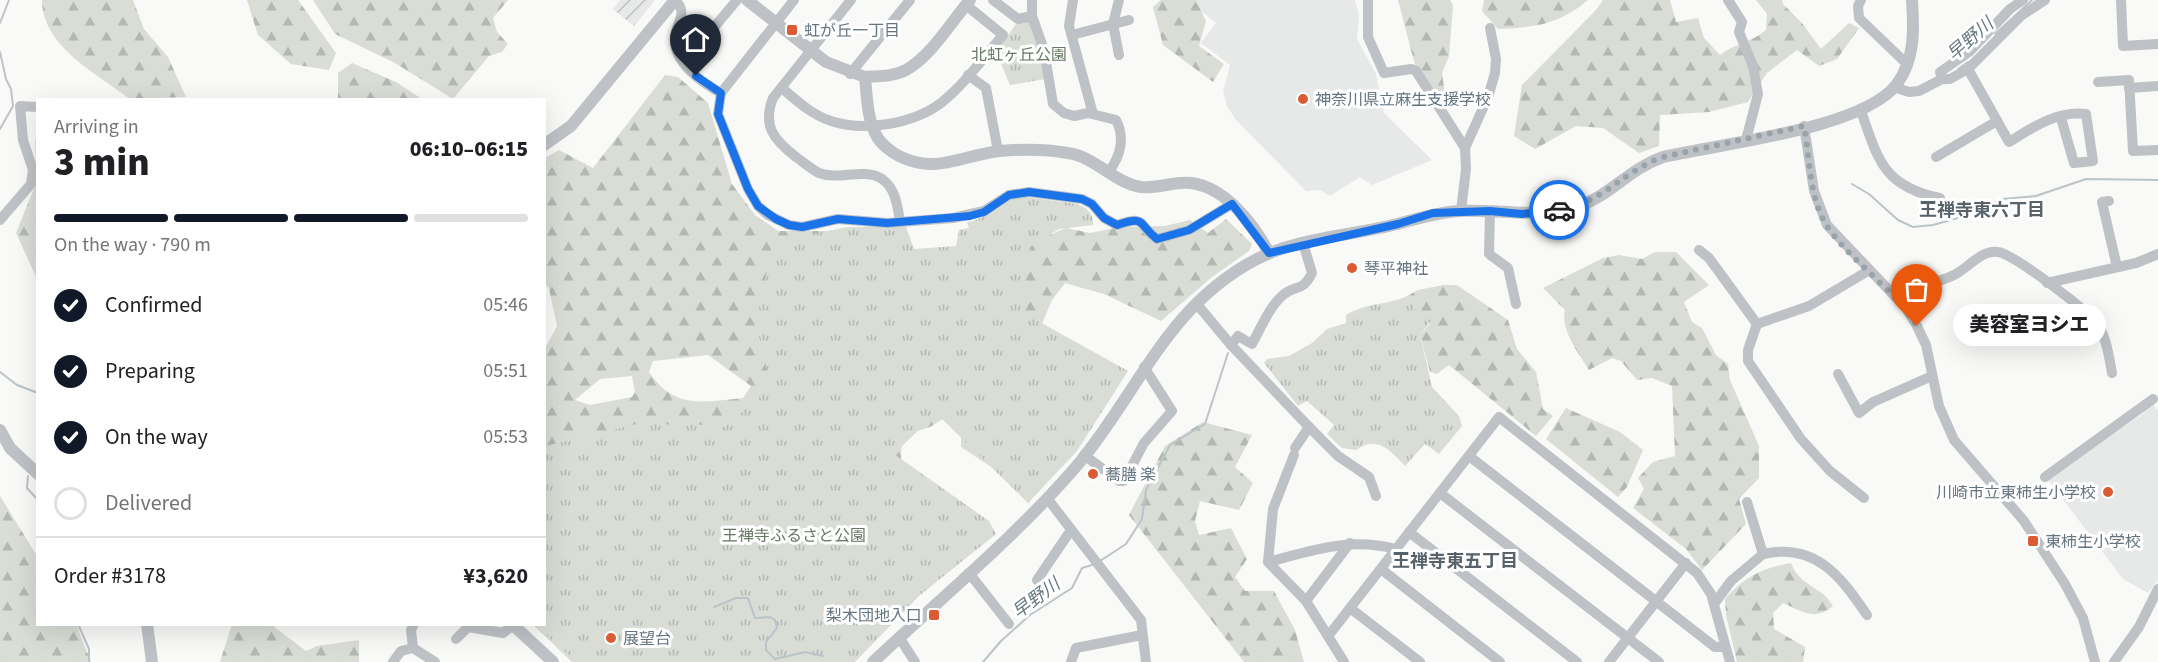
<!DOCTYPE html>
<meta charset="utf-8">
<style>
body{margin:0;font-family:"Source Sans 3","Noto Sans JP",sans-serif;background:#f6f6f6;color:#202124;height:100vh;display:flex;flex-direction:column;font-size:22px;white-space:nowrap}
*{box-sizing:border-box;margin:0}
p{font-size:20px;color:#757577}
.icon{flex:none;width:33px;height:33px;fill:none;stroke:currentColor;stroke-width:2;stroke-linecap:round;stroke-linejoin:round}
.map{position:relative;flex:1;overflow:hidden}
.panel{position:absolute;left:36px;top:98px;width:510px;height:528px;display:flex;flex-direction:column;background:#fff;border-radius:0px;box-shadow:0 6px 24px #0002}
.panel>*{flex:none}
.pin{position:absolute;display:grid;place-items:center;width:51px;height:51px;color:#fff;margin:-62px -26px;border-radius:50% 50% 50% 0;rotate:-45deg;box-shadow:0 0 6px #0007}
.pin .icon{rotate:45deg}
.courier{position:absolute;display:grid;place-items:center;width:60px;height:60px;margin:-30px;border:4px solid #1a73e8;border-radius:50%;background:#fff;color:#222;box-shadow:0 2px 8px #0007}
.bubble{position:absolute;height:42px;border-radius:21px;background:#fff;box-shadow:0 6px 24px #0002;font-size:20px;font-weight:800;line-height:42px;text-align:center}
.headline em{font-style:normal;font-weight:800}
.headline div{display:flex;flex-direction:column-reverse}
.headline{display:flex;align-items:center;justify-content:space-between;height:102px;padding:0 18px}
h1{font-size:39px;font-weight:800;line-height:45px}
.bar{display:grid;grid-template-columns:repeat(4,1fr);gap:9px 6px;align-content:center;height:72px;padding:0 18px}
.bar i{height:8px;border-radius:4px;background:#e0e0e0}
.bar .on{background:#111827}
.bar p{grid-column:span 4}
.line{display:flex;align-items:center;gap:15px;padding:0 18px;border-top:2px solid #e0e0e0}
.line div{flex:1}
ol{padding:0 18px;list-style:none}
li{display:flex;align-items:center;gap:18px;height:66px}
li p{margin-inline-start:auto}
li .icon{padding:6px;border-radius:50%;background:#111827;color:#fff;stroke-width:4}
li:last-child{color:#757577}
li i{width:33px;height:33px;border:3px solid #e0e0e0;border-radius:50%}
.map>svg:first-child{display:block}
.built{fill:#e7e8e8}
.industrial{fill:url(#industrial-furrows)}
.forest{fill:url(#forest-firs);fill-rule:evenodd}
.park{fill:url(#park-tufts)}
.lines{fill:none;stroke-linecap:round;stroke-linejoin:round}
.stream{stroke:#bac4c9;stroke-width:2}
.minor{stroke:#bec2c6;stroke-width:10}
.tertiary{stroke:#bec2c6;stroke-width:12}
.done{stroke:#99a3aa;stroke-width:6;stroke-dasharray:0 10.8}
.route{stroke:#1a73e8;stroke-width:8}
.poi-dot{fill:#db5c34;stroke:#fff;stroke-width:2}
.labels{text-anchor:middle;stroke-width:6;stroke-linejoin:round;paint-order:stroke}
.poi-label{font-size:16px;fill:#657480;stroke:#fff;text-anchor:start}
.park-label{font-size:16px;fill:#677864;stroke:#fff}
.water-label{font-size:18px;font-style:italic;fill:#657981;stroke:#fff}
.neighbourhood-label{font-size:18px;font-weight:bold;fill:#57626b;stroke:#fff}
</style>
<div class="map">
<svg width="2158" height="662" viewBox="0 0 2158 662">
<defs>
<pattern id="industrial-furrows" width="10" height="10" patternUnits="userSpaceOnUse" patternTransform="scale(1.5)"><rect width="10" height="10" fill="#e7e8e8"/><path d="M-1 1l2-2M0 10L10 0M9 11l2-2" fill="none" stroke="#bfc1c1"/></pattern>
<pattern id="forest-firs" width="22" height="20" patternUnits="userSpaceOnUse" patternTransform="scale(1.5)"><rect width="22" height="20" fill="#d9ddd6"/><path d="M5 1l3.5 6h-7zM16 11l3.5 6h-7z" fill="#b4b8b3"/></pattern>
<pattern id="park-tufts" width="24" height="20" patternUnits="userSpaceOnUse" patternTransform="scale(1.5)"><rect width="24" height="20" fill="#d9ddd6"/><path d="M3 7l-1-3M5 7V3M7 7l1-3M15 17l-1-3M17 17v-4M19 17l1-3" fill="none" stroke="#b4b8b3"/></pattern>
</defs>
<rect width="100%" height="100%" fill="#f9f9f7"/>
<g class="built">
<path d="M1192,0H1355L1359,15L1357,39L1376,74L1384,113L1432,160L1372,185L1360,177L1330,196L1320,190L1306,191L1236,120L1227,106L1223,91L1230,65L1201,43L1216,23L1191,3Z"/>
<path d="M2152,404L2158,410V580L2148,593L2123,579L2047,478L2141,415Z"/>
</g>
<path class="industrial" d="M620,0H655L634,26L613,9Z"/>
<g class="forest">
<path d="M42,0H133L144,29L168,57L186,97L130,99C97,74 42,46 42,0Z"/>
<path d="M247,0H298L336,53L329,70L291,64L258,35Z"/>
<path d="M313,0H508L493,18L497,32L508,44L502,52L489,56L453,99L395,63L335,34Z"/>
<path d="M1161,0H1196L1206,21L1199,46L1224,64L1213,82L1163,45L1153,7Z"/>
<path d="M1398,0H1450L1453,5L1449,56L1442,73L1445,94L1437,98L1416,69Z"/>
<path d="M1484,0H1588C1558,25 1536,27 1498,29L1482,11Z"/>
<path d="M1603,0H1670L1676,22L1698,18L1704,38L1720,55C1735,43 1751,43 1766,30L1767,14L1756,0H1782L1783,4L1802,23L1821,49L1849,23L1859,28L1837,59L1819,66L1797,50L1767,73L1748,102L1709,112L1660,115L1659,146L1639,153L1603,128L1576,126L1535,149L1514,136L1522,85L1596,10Z"/>
<path d="M352,63L396,82L422,99H338V73Z"/>
<path d="M665,75L678,77L708,103L732,184L755,215L778,231H825L908,249L1005,254L1066,228L1090,233L1120,227L1165,226L1190,220L1208,233L1226,219L1252,244L1249,251L1212,277L1161,321L1104,294L1065,283L1052,300L1039,331L1029,492L961,447V429L951,414L930,427L902,436L901,460L808,662H572L532,624H544V350L557,326L549,289L545,283V158L559,150L593,168ZM708,355L751,386L743,398C703,402 675,410 649,372L653,361ZM632,376L635,392L632,397L590,405L575,400L600,379Z"/>
<path d="M35,140H37V279L16,233L37,181Z"/>
<path d="M1655,252H1676L1709,285L1684,302L1692,322L1702,328L1716,355L1728,364L1730,380L1759,446V478L1739,499L1746,524L1702,570L1686,549L1633,508L1644,489L1638,478L1653,462L1675,456L1672,386L1652,378L1637,380L1621,361L1612,358L1589,370C1579,353 1560,330 1565,310L1543,288L1603,258L1619,255L1642,259Z"/>
<path d="M1443,285H1457L1508,320L1517,349L1536,372L1543,409L1553,416L1536,436L1449,365L1437,374L1430,372L1420,335L1430,324L1416,313L1409,295L1418,290Z"/>
<path d="M1566,408L1620,432L1643,450L1627,487L1618,497L1546,439Z"/>
<path d="M1203,422L1252,435L1235,467L1253,483L1239,510L1200,501L1195,521L1199,535L1231,528L1247,559L1235,577L1245,591H1274L1295,630L1304,662H1244L1129,515L1165,446Z"/>
<path d="M0,496L37,556L38,624H76L91,662H0Z"/>
<path d="M1791,563C1799,586 1822,586 1833,606C1815,621 1803,612 1783,603L1773,613L1774,629L1805,647L1803,662H1737L1726,615L1725,599C1744,577 1762,568 1791,563Z"/>
<path d="M232,624L273,626L306,651L317,646L359,640V662H220Z"/>
</g>
<g class="park">
<path d="M1031,20L1046,79L1010,85L996,52L1016,24Z"/>
<path d="M1018,196L1077,204C1087,208 1094,213 1093,225L1059,229L1030,247L1020,311L1128,371L1077,451L1028,503L936,413L894,454L989,521L996,534L919,596L855,662H577L533,624H544L545,446L649,421L677,426L695,424L725,427L771,387L756,323L773,242L848,227H906L914,249L956,246L959,230L969,228L967,222C980,222 1004,202 1018,196Z"/>
<path d="M1409,295L1416,313L1426,311L1432,319L1420,335L1432,387L1459,416L1462,426L1439,454L1425,444L1405,466C1390,450 1377,435 1356,450L1342,448L1327,434L1334,425L1307,401L1298,406L1264,363L1267,359L1289,356L1312,343L1327,329L1346,323V315C1371,301 1387,306 1409,295Z"/>
</g>
<g class="lines">
<g class="stream">
<path d="M0,23L9,0"/>
<path d="M1995,34L2032,0"/>
<path d="M0,52L6,79L11,89L13,106L0,129"/>
<path d="M1958,69L1968,62"/>
<path d="M1852,184L1869,194L1898,220L1913,227L1933,225L1975,213L2002,199L2036,196L2086,179L2158,180"/>
<path d="M0,372L17,385L38,393"/>
<path d="M28,476L27,488L38,500"/>
<path d="M1100,561L1126,544L1142,519L1146,490L1170,445L1205,424L1228,353"/>
<path d="M714,607L736,598H748L755,618L770,617L775,620L777,628L766,642V650L775,659L805,652L823,656"/>
<path d="M78,624L89,649V662"/>
<path d="M983,662L1001,641L1030,615L1072,588L1082,568L1092,565"/>
</g>
<g class="minor">
<path d="M675,0C689,14 676,21 675,38C673,62 702,83 721,93"/>
<path d="M794,0L721,93L718,114L748,189L758,206L768,215L789,225L802,227L838,219L887,223L953,218L984,211L1009,195L1029,192L1082,199L1092,204L1104,218L1117,225C1147,215 1137,224 1157,239L1189,230L1232,204"/>
<path d="M851,0L773,98C762,126 774,140 796,157C803,162 811,169 819,173C839,181 864,167 882,179C896,189 897,205 900,221"/>
<path d="M993,0L1018,19L1032,16"/>
<path d="M1032,0V16L1044,50L1053,104L1064,113L1074,116L1088,113L1116,120C1125,137 1121,156 1109,171"/>
<path d="M1073,0L1069,26L1093,114"/>
<path d="M1119,0L1113,24L1119,55"/>
<path d="M1368,0V37L1384,73L1411,69L1416,71L1465,148"/>
<path d="M1728,0L1742,22L1739,32L1753,66L1758,94L1746,140"/>
<path d="M1861,0L1858,6L1859,18L1908,65"/>
<path d="M2121,0L2123,46L2157,44"/>
<path d="M1072,35L1129,20"/>
<path d="M684,63L737,0"/>
<path d="M1968,69L2009,142C2032,128 2057,110 2086,114L2093,161L2074,163L2061,118"/>
<path d="M850,74L910,0"/>
<path d="M968,75L986,88L998,151"/>
<path d="M1942,79L1940,72L1969,52L2010,9L2023,0"/>
<path d="M2098,82L2129,80L2133,151L2158,150"/>
<path d="M1894,87L1909,92L1919,91L1942,79H1950L1968,69L2022,15L2045,0"/>
<path d="M782,88C797,101 812,115 831,121C864,132 913,124 941,103C964,85 983,58 1003,35L966,5"/>
<path d="M2129,88L2158,86"/>
<path d="M1861,111C1878,160 1884,187 1940,198"/>
<path d="M1804,126L1814,191L1827,225L1906,308L1917,326L1926,345L1939,406L1954,440L2024,521L2065,584L2083,618L2095,662"/>
<path d="M1936,157L1997,121"/>
<path d="M2109,201L2102,202L2117,267"/>
<path d="M1461,211L1466,169L1465,148L1488,97L1495,73L1496,59L1490,28"/>
<path d="M1490,211L1489,254L1508,268L1516,304"/>
<path d="M0,220L31,184L33,170L23,140L20,106L38,107"/>
<path d="M1699,250L1709,258L1757,324L1748,350V361L1801,439L1830,471L1864,498"/>
<path d="M2047,283L2136,263L2158,254"/>
<path d="M1893,294C1913,286 1934,285 1954,275C1967,269 1982,249 1998,252C2014,254 2082,307 2095,321C2106,333 2109,357 2112,373"/>
<path d="M1196,303L1231,345L1309,427L1338,456L1369,477L1376,496"/>
<path d="M1757,324L1809,306L1868,271"/>
<path d="M1231,345L1238,336L1252,344C1261,328 1269,307 1283,295C1296,284 1302,293 1312,273L1303,243"/>
<path d="M1838,374L1859,413L1873,402L1932,376"/>
<path d="M1295,448L1309,427"/>
<path d="M1084,455L1119,481H1124L1144,443L1172,411L1144,367"/>
<path d="M1294,455L1273,509L1268,562L1306,601L1344,662"/>
<path d="M1469,456L1715,647H1724"/>
<path d="M2045,477L2153,399"/>
<path d="M1440,493L1659,662"/>
<path d="M1047,498L1141,620L1146,662"/>
<path d="M1409,532L1577,662"/>
<path d="M1763,554C1816,542 1841,577 1867,615"/>
<path d="M1268,562C1314,550 1349,537 1396,549"/>
<path d="M1381,569L1500,662"/>
<path d="M969,573L1009,624"/>
<path d="M1037,580L1071,530"/>
<path d="M1306,601L1350,543"/>
<path d="M1714,604L1731,581L1763,554L1747,502"/>
<path d="M1350,608L1420,662"/>
<path d="M1329,635L1499,417L1697,573L1711,594L1730,662"/>
<path d="M899,637L915,662"/>
<path d="M456,639L468,627L503,633L513,625"/>
<path d="M413,648L411,630L414,624"/>
<path d="M393,662L401,651L413,648L435,662"/>
<path d="M1071,662L1076,648L1142,635"/>
<path d="M1609,662L1686,563"/>
<path d="M2114,662L2139,627L2158,589"/>
</g>
<g class="tertiary">
<path d="M747,0L826,62L865,77C867,97 867,117 876,135C880,143 891,152 899,156C937,175 962,155 1000,151C1022,149 1046,149 1068,153C1096,157 1114,183 1141,187C1158,189 1174,181 1191,183C1225,187 1254,224 1269,253"/>
<path d="M865,77C878,76 893,77 906,70C932,55 951,22 970,0"/>
<path d="M544,145L571,126L675,0"/>
<path d="M0,430L10,448L38,474"/>
<path d="M147,624L152,662"/>
<path d="M512,624L553,662"/>
<path d="M873,662C941,598 1020,533 1080,462C1140,389 1168,305 1257,259C1300,237 1351,236 1397,224C1418,219 1437,212 1460,211C1498,209 1535,218 1573,208C1609,198 1628,169 1663,157C1719,144 1863,129 1897,84C1915,59 1914,30 1912,0"/>
</g>
</g>
<g class="lines">
<path class="done" d="M1559,210C1605,202 1622,171 1663,157L1804,126C1810,157 1809,199 1827,226C1852,263 1893,287 1917,326"/>
<path class="route" d="M696,76L721,93L718,114L748,189L758,206L776,219L789,225L802,227L838,219L887,223L970,216L984,212L1009,195L1029,192L1082,199L1092,204L1104,218L1117,225C1147,215 1137,224 1157,239L1189,230L1232,204L1269,253L1398,224L1433,213L1490,211L1522,214L1559,210"/>
</g>
<g class="poi-dot">
<rect x="786" y="24" width="12" height="12" rx="3"/>
<circle cx="1303" cy="99" r="6"/>
<circle cx="1352" cy="268" r="6"/>
<circle cx="1093" cy="474" r="6"/>
<circle cx="2108" cy="492" r="6"/>
<rect x="2027" y="535" width="12" height="12" rx="3"/>
<rect x="928" y="609" width="12" height="12" rx="3"/>
<circle cx="611" cy="638" r="6"/>
</g>
<g class="labels">
<g class="poi-label">
<text x="804" y="36">虹が丘一丁目</text>
<text x="1315" y="105">神奈川県立麻生支援学校</text>
<text x="1364" y="274">琴平神社</text>
<text x="1105" y="480">蕎膳 楽</text>
<text x="2096" y="498" text-anchor="end">川崎市立東柿生小学校</text>
<text x="2045" y="547">東柿生小学校</text>
<text x="922" y="621" text-anchor="end">梨木団地入口</text>
<text x="623" y="644">展望台</text>
</g>
<g class="park-label">
<text x="1019" y="60">北虹ヶ丘公園</text>
<text x="794" y="541">王禅寺ふるさと公園</text>
</g>
<g class="water-label">
<text transform="translate(1970 39) rotate(-41)" y="6">早野川</text>
<text transform="translate(1036 598) rotate(-37)" y="6">早野川</text>
</g>
<g class="neighbourhood-label">
<text x="1982" y="216">王禅寺東六丁目</text>
<text x="1455" y="567">王禅寺東五丁目</text>
</g>
</g>
</svg>
<div class="pin" style="left:1917px;top:326px;background:#ea580c"><svg class="icon" aria-label="bag" viewBox="0 0 24 24"><path d="M5 8h14l-1 12H6zM9 8a3 3 0 0 1 6 0"/></svg></div>
<div class="pin" style="left:696px;top:76px;background:#1f2937"><svg class="icon" aria-label="home" viewBox="0 0 24 24"><path d="M3 11l9-7 9 7M6 9v11h12V9"/></svg></div>
<div class="courier" style="left:1559px;top:210px"><svg class="icon" aria-label="car" viewBox="0 0 24 24"><path d="M5 17H2v-5l4-1 3-4h7l3 4 3 1v5h-3M9 17h6M6 11h13"/><circle cx="7" cy="17" r="2"/><circle cx="17" cy="17" r="2"/></svg></div>
<div class="bubble" style="left:1953px;top:304px;width:153px">美容室ヨシエ</div>
<section class="panel">
<div class="headline"><div><h1>3 min</h1><p>Arriving in</p></div><em>06:10–06:15</em></div>
<div class="bar"><i class="on"></i><i class="on"></i><i class="on"></i><i></i><p>On the way · 790 m</p></div>
<ol>
<li><svg class="icon" aria-label="check" viewBox="0 0 24 24"><path d="M5 12l5 5 9-10"/></svg>Confirmed<p>05:46</p></li>
<li><svg class="icon" aria-label="check" viewBox="0 0 24 24"><path d="M5 12l5 5 9-10"/></svg>Preparing<p>05:51</p></li>
<li><svg class="icon" aria-label="check" viewBox="0 0 24 24"><path d="M5 12l5 5 9-10"/></svg>On the way<p>05:53</p></li>
<li><i></i>Delivered</li>
</ol>
<div class="line" style="height:78px"><div>Order #3178</div><b>¥3,620</b></div>
</section>
</div>
